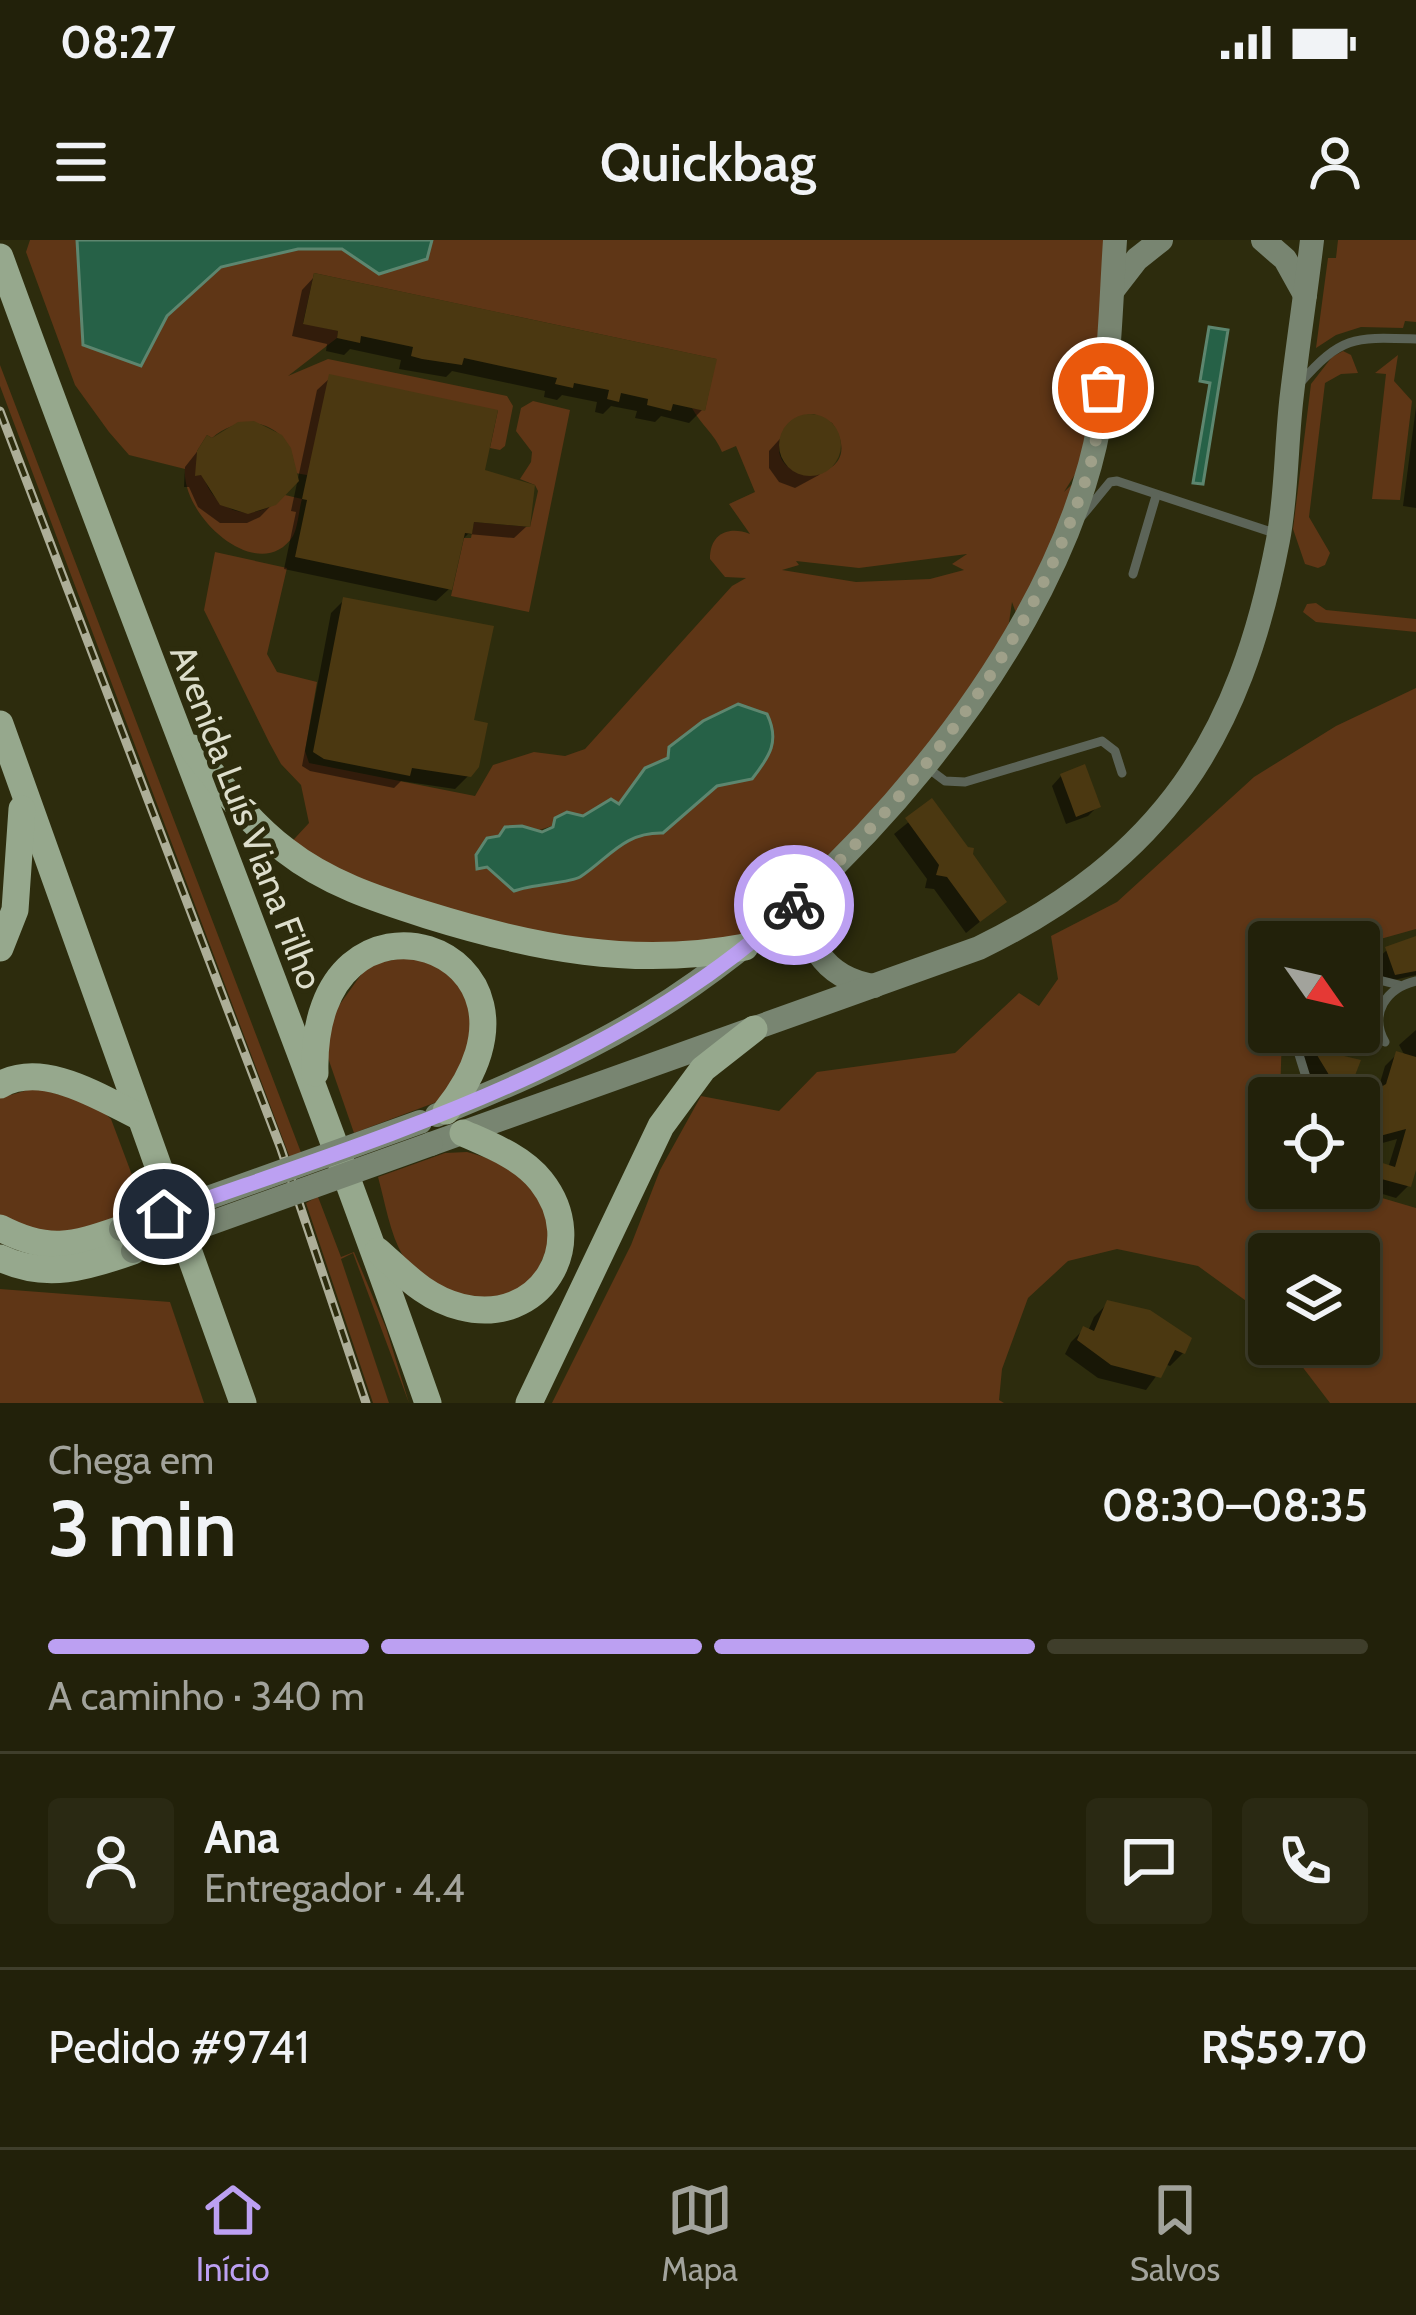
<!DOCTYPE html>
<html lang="pt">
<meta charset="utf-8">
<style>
body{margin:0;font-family:Cabin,sans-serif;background:#2a2913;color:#f1f3f6;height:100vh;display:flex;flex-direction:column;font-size:45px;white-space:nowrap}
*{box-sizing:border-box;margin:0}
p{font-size:39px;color:#a2a39c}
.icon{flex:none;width:66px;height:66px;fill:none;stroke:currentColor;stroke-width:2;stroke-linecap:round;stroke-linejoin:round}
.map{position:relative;height:1163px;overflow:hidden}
.details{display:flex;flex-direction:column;background:#22210a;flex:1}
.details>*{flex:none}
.needle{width:78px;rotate:124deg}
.fabs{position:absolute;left:1248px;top:681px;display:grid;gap:24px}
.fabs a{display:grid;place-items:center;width:132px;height:132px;border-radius:12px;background:#22210a;box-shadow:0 3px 9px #0004,0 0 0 3px #3f3e2b;font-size:60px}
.pin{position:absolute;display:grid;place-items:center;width:102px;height:102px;color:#fff;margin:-51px;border:6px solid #fff;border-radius:50%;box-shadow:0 3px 12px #0007}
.courier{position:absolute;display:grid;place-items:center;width:120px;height:120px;margin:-60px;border:9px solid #bca0f2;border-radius:50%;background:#fff;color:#222;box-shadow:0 3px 15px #0007}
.head em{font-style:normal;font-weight:600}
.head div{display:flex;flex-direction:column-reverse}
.head{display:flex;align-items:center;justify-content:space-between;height:204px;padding:0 48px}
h1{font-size:78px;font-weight:600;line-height:90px}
.bar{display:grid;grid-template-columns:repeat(4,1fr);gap:18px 12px;align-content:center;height:144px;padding:0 48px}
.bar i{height:15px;border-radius:9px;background:#3f3e2b}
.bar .on{background:#bca0f2}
.bar p{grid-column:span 4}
.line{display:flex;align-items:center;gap:30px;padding:0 48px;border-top:3px solid #3f3e2b}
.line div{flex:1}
.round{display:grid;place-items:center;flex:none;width:126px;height:126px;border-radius:12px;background:#2a2913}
.status{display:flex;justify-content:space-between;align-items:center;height:84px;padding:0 60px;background:#22210a;direction:ltr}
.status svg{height:33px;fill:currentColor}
header{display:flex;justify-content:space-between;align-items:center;height:156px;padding:0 48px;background:#22210a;font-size:54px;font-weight:600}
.tabs{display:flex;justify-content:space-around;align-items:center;height:168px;border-top:3px solid #3f3e2b;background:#22210a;font-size:33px;color:#a2a39c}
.tabs a{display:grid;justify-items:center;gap:6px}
.tabs .on{color:#bca0f2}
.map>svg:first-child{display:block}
.green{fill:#5f3616;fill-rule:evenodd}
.water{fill:#266147;stroke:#5d866f;stroke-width:3}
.shadow{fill:#0007}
.building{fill:#4b3811}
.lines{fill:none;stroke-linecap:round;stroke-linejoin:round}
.service{stroke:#5c6458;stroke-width:9}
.secondary{stroke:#788571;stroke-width:24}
.trunk{stroke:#96a88d;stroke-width:27}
.rail-casing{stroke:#adae98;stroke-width:9}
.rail{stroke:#2d2c0d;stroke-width:4.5;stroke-dasharray:14;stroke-linecap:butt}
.secondary-bridge{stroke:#788571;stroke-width:24}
.done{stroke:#9fa089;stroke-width:12;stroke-dasharray:0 21.6}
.route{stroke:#bca0f2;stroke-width:15}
.labels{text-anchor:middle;stroke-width:10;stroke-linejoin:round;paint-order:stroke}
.street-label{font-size:36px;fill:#dddecc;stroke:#2d2c0d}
</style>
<div class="status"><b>08:27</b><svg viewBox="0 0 49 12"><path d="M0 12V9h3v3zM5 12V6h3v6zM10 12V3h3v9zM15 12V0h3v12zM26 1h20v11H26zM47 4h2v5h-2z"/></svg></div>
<header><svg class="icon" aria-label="menu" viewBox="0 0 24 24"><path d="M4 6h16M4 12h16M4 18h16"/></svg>Quickbag<svg class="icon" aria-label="person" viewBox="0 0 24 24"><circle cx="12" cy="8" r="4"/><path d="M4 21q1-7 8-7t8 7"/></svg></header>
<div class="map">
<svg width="1416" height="1163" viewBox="0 0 1416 1163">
<rect width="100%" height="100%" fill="#2d2c0d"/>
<g class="green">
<path d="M30,0H77L83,104L140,125L167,76L221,27L298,9H342L379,34L427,19L432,0H1115L1084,220L1064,252L1089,228L1020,384L1012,362L1005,409L923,525L745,707L530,704L284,610L309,583L301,545L281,524L269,502L204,370L215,312L287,328L267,414L277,432L317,442L305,511L309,523L475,556L493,525L534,512L565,516L585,509L732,346L746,338L725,337L710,319C710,293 729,286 750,294L729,264L755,252L736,206L722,212C715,194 701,185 692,168L705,170L716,119L314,33L303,83L338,91L337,98L288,136L328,119L507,156L513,166L505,206L500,210L490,208L498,170L307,235L295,233C294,185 247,168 212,198L207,195L197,211L196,235H203C215,275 256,285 285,255L302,259C299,269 298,287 293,296C260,347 181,277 185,229L129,215L109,192L75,145L26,12ZM814,174L832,183C875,246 756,251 783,192C789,179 800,175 814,174ZM967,314L952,324L964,330L930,339L856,342L782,330L799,325L796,321L859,328ZM685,496L752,539L717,546L663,593C624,592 611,616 580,637C570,643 532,644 514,651L487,627L533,592L583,576L610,559L619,564L645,529L668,518L669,507Z"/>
<path d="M1338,0H1416V82L1405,81L1403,88L1361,87L1336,95L1316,108L1328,18H1336Z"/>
<path d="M1343,111L1351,115L1358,133L1341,134L1325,143L1309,277L1330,313L1325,325L1318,328L1305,324L1293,289L1311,144L1332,117Z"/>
<path d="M1398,115L1394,141L1412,161L1400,260L1372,259L1386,134L1375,133Z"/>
<path d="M0,125L341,1017L354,1012L386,1088L409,1163L353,1013L341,1019L389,1163H373L306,963L317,957L301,916L290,918L0,146Z"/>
<path d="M533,161L570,170L529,372L451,356L464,298H471L474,282L530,287L538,251L535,245L520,239L531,222L532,212L516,191L521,168Z"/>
<path d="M1316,363L1326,370L1416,379V392L1316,382L1303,372L1307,364Z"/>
<path d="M1416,448V689L1359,705L1269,702V792H1282L1280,858H1269V948H1348L1416,968V1163H1330L1285,1104H1359V1014H1269V1083L1260,1071L1198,1026L1117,1009L1068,1021L1028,1058L1002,1129L999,1160L1004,1163H552L631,1005L660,930L701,856L779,871L817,832L955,813L1019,753L1039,766L1058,739L1051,696L1117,662L1254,537L1336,486Z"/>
<path d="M417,715L456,736L470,764L473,799L442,860L354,893L326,812L330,778L368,725Z"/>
<path d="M35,848L94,864L111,879L138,951L131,955L139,972L52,998L0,977V858Z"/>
<path d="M467,912C519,925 570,962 542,1020C538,1028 535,1039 530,1045C516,1062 471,1064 451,1057C433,1050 413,1032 403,1016C390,994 385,962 378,937L445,913Z"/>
<path d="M0,1049L170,1062L204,1163H0Z"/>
</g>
<g class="water">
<path d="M77,0H432L427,19L379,34L342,9H298L221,27L167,76L141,126L83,105Z"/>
<path d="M1209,87L1228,90L1203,244L1193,243L1210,143L1200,141Z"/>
<path d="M738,464L767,474C780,501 770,516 752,539L717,546L663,593C624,592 610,617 580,637C570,643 532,644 514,651L487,627L477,629L476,615L487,598L499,596L505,587L522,586L542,592L553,587L555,578L567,572L583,576L611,559L619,564L645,528L668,518L669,507L703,481Z"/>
</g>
<g class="shadow">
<path d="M315,36L703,169L689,183L661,176L655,182L635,178L637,171L611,166L603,174L595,172L597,162L562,155L557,160L544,157L545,151L452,131L446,137L399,129L401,120L350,109L344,115L326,111L327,104L292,96L302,50Z"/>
<path d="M330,138L482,232L527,286L514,298L468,294L460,302L449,349L436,361L284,329L296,272L291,271L317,150Z"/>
<path d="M1416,167V268L1403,266Z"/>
<path d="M803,178L822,180L835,193L837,212L819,235L795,248L779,242L769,228V211L795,182Z"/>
<path d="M207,199L296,240L260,277L247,283H220L198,267L189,247H184L185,227Z"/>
<path d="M344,360L470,482L469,535L455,549L401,541L394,548L310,531L302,526L331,373Z"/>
<path d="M1061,536L1098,566L1088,576L1066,584L1052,546Z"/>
<path d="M932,563L1004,662L966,693L934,649L925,648L927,639L894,594Z"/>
<path d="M1416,699V735L1385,742L1377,719L1387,710Z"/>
<path d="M1416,790V918L1408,946L1396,958L1359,947V931L1368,922L1388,928L1397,899L1368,907L1359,915V858H1324L1293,806L1309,792L1329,796L1365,860L1377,853L1385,826L1397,814L1405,816L1399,805Z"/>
<path d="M1108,1063L1183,1113L1170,1126L1165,1124L1146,1150L1098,1138L1065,1114L1071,1102L1084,1089L1088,1091L1094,1077Z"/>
</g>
<g class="building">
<path d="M314,33L717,119L705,171L673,164L671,171L647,165L648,159L621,153L619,162L607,159L609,150L574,143L573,148L555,144L557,138L464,118L462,125L422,119L411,116L413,107L361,96L360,103L337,98L338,91L303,84Z"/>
<path d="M329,134L498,170L485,230L535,245L530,287L474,282L472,294L465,293L452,350L295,317L307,260L302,259Z"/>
<circle cx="810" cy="205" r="31"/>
<path d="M254,181L282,195L291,208L299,241L276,265L248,274L220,265L201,235L195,236L197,211L207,195L212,198L238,182Z"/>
<path d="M343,357L494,386L474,480L488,483L479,527L471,537L412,528L410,536L324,519L313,512Z"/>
<path d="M1085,524L1101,567L1076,577L1060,534Z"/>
<path d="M932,558L968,607L974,608L973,614L1007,662L980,682L947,637L936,635L939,625L905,578Z"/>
<path d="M1416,696V731L1395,735L1385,707Z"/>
<path d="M1303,792L1331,794L1344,816L1361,820L1354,838L1366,856L1386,844L1396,811L1416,817V930L1411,947L1363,934L1367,918L1395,927L1406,889L1376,897L1372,907L1359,885V858H1343Z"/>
<path d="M1107,1060L1150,1070L1192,1098L1185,1114L1175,1110L1161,1138L1111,1125L1077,1100L1083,1086L1094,1091Z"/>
</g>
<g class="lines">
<g class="service">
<path d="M1300,143C1342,95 1355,97 1416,99"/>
<path d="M1082,276L1110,242L1117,241L1274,293"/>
<path d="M1133,334L1156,256"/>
<path d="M925,526L945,541L965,542L1102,501L1115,511L1122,533"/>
<path d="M1359,735L1399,745"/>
<path d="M1292,792L1310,850"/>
<path d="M1385,802C1369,774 1386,748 1416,741"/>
</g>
<g class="secondary">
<path d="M1263,0L1285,19L1305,55"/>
<path d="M1113,50L1137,19L1161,0"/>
<path d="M810,650C798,699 824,738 874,746"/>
<path d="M437,875C518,842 599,807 672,759C846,644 1034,429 1090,225C1110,153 1110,74 1115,0"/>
<path d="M431,904L979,708C1163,618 1240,499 1278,300C1287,253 1286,202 1292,154C1298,103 1306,51 1312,0"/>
</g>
<g class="trunk">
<path d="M0,17C139,401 293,778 428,1163"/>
<path d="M0,484L243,1163"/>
<path d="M192,508C220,544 248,582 285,610C327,643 376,659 427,675C533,708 634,728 745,707"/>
<path d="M0,708L15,670L22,569"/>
<path d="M315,833C309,618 579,706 446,871"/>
<path d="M0,845C43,820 101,858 140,877"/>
<path d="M0,988C48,1013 72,1006 121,989"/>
<path d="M378,1011C404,1034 425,1058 461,1067C540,1087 591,1004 541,941C522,917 490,905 463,893"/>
<path d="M0,1018C46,1040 88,1027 133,1011"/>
<path d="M529,1163L661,886L703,829L754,789"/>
</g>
<defs>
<path id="rail" d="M0,171L281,909L366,1163"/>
</defs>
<use href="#rail" class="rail-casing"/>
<use href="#rail" class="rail"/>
<g class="secondary-bridge">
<path d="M121,989L420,882"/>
<path d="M133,1011L431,904"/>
</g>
</g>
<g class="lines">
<path class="done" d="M794,665C921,547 1037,397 1089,229C1097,203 1099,175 1103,148"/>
<path class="route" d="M164,974C383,896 620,828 794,665"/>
</g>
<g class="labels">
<g class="street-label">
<text transform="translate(247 577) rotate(69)" y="13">Avenida Luís Viana Filho</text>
</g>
</g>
</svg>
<div class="fabs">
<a><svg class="needle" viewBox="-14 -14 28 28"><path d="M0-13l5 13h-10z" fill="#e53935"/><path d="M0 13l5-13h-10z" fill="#a2a39c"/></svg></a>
<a><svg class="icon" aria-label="locate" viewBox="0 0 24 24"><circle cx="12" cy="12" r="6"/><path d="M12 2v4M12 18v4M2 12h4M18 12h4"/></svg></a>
<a><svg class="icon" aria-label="layers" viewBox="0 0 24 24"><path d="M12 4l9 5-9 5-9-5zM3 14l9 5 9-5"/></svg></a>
</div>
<div class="pin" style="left:1103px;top:148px;background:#ea580c"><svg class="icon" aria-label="bag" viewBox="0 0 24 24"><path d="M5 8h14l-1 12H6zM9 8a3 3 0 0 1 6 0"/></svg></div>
<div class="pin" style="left:164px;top:974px;background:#1f2937"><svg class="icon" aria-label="home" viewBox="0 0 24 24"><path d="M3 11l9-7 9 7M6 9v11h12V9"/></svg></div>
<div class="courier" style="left:794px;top:665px"><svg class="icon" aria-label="bike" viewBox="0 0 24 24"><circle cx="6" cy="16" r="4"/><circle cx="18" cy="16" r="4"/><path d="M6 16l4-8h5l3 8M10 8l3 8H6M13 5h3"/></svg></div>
</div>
<section class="details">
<div class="head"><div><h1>3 min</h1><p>Chega em</p></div><em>08:30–08:35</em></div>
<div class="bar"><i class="on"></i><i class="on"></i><i class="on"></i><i></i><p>A caminho · 340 m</p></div>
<div class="line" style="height:216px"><a class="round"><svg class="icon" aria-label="person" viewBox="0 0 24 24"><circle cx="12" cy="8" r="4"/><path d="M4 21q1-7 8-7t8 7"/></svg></a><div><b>Ana</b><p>Entregador · 4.4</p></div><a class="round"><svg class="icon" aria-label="chat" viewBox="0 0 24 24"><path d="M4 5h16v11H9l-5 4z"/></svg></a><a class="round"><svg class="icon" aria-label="phone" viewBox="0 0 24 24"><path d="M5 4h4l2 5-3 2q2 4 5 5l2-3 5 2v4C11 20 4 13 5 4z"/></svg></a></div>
<div class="line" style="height:156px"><div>Pedido #9741</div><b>R$59.70</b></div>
</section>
<nav class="tabs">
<a class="on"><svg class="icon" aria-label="home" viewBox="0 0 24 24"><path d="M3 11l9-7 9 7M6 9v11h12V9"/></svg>Início</a>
<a><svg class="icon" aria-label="map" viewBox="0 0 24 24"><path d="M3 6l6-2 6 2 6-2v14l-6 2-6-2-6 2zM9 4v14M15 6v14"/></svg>Mapa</a>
<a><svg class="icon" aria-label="saved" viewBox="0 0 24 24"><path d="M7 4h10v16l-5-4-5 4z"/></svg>Salvos</a>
</nav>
